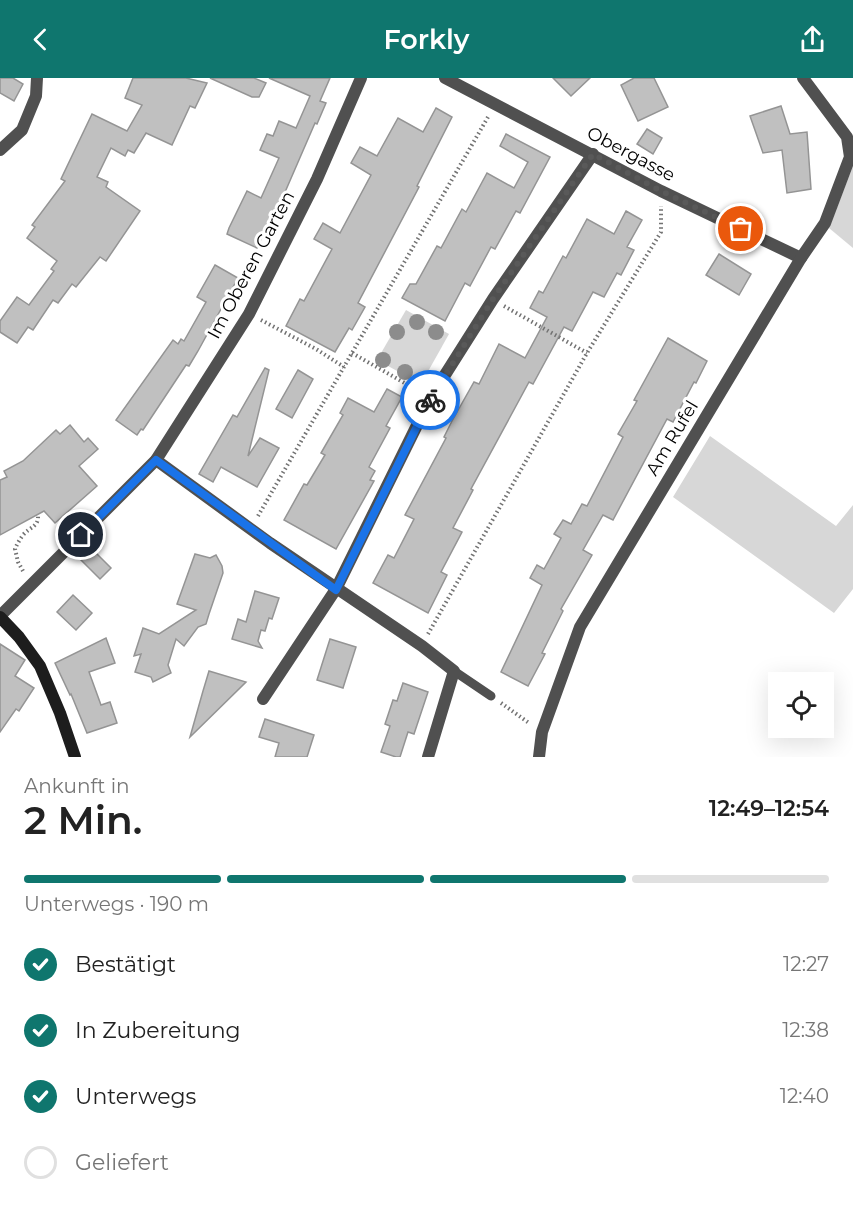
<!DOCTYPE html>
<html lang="de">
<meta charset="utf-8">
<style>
body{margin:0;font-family:Montserrat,sans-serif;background:#f2f2f2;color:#222;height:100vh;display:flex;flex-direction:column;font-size:22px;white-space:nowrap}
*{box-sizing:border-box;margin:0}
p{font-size:20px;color:#767676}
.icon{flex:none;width:33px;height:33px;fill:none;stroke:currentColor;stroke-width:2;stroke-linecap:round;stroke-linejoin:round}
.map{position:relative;height:679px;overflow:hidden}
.side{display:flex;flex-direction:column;background:#fff;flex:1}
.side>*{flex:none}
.tools{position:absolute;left:768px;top:594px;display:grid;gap:12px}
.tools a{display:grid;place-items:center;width:66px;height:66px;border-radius:0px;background:#fff;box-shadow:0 6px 24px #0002;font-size:30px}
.pin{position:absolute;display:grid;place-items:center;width:51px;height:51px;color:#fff;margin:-26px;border:3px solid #fff;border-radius:50%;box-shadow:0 2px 6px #0007}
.courier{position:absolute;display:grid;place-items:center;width:60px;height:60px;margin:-30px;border:4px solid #1a73e8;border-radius:50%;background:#fff;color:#222;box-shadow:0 2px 8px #0007}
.head em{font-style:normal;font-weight:600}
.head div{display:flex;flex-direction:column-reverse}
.head{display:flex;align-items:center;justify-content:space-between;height:102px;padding:0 24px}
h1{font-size:39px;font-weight:600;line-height:45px}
.bar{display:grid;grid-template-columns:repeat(4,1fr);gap:9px 6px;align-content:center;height:72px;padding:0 24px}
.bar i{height:8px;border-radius:4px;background:#e0e0e0}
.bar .current{background:#0f766e}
.bar p{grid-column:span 4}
ol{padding:0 24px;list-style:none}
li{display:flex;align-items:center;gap:18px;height:66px}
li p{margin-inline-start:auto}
li .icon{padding:6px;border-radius:50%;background:#0f766e;color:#fff;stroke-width:4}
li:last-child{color:#767676}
li i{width:33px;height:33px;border:3px solid #e0e0e0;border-radius:50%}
header{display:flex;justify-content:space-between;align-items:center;height:78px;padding:0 24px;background:#0f766e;color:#fff;font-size:27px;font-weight:600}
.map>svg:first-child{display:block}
.green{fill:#d7d7d7}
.building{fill:#c0c0c0;stroke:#949494;stroke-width:1.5}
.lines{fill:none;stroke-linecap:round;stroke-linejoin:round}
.path{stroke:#727272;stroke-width:4;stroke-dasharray:1.5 3;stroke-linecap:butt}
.lane{stroke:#505050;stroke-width:9}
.street{stroke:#505050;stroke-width:12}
.secondary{stroke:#1d1d1d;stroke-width:12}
.tree{fill:#8c8c8c}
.done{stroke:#595959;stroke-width:6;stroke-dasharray:0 10.8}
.route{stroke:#1a73e8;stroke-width:8}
.labels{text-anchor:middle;stroke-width:6;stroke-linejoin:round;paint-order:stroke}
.street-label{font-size:18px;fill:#000;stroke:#fff}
</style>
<header><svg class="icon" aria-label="back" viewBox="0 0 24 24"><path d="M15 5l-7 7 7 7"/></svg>Forkly<svg class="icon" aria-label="share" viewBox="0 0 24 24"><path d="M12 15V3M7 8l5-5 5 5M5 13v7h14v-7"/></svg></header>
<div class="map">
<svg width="853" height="679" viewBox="0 0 853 679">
<rect width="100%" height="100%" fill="#fff"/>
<g class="green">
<path d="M853,88V170L829,150Z"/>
<path d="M406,232L449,256L421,306L377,282Z"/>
<path d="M710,358L836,448L853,427V511L834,535L673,419Z"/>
</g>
<g class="building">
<path d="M0,0H13L23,6L14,23L0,15Z"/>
<path d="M133,0H186L207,5L195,30L190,28L172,67L146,55L134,75L128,72L125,78L111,70L97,99L108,104L106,109L140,133L106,183L100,179L76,209L72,206L58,225L53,222L33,252L28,249L17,265L0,254V243L17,219L29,227L54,193L51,191L57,183L27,160L35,149L32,147L65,103L61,101L92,36L127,53L142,27L125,20Z"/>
<path d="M210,0H254L266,5L259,19H252Z"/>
<path d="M269,0H330L320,23L326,25L317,46L315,45L279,128L277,127L257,170L227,156L229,150L247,113L261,120L279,80L260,72L267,56L273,58L279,43L296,50L310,18Z"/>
<path d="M553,0H590L571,18Z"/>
<path d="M634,0H654L668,29L638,43L621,7Z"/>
<path d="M781,28L790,56L807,54L811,111L787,115L782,72L763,75L750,38Z"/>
<path d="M436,30L452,39L417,108L419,109L358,225L365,229L352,252L349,250L335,274L286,248L300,221L304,223L332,171L314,161L323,145L340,155L371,97L351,85L360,69L377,78L398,40L423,54Z"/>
<path d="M647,51L662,60L653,76L637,66Z"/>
<path d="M506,56L550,79L520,135L516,133L495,171L491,169L470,208L465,205L445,243L402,220L410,206H416L437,168L441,170L462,131L466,134L487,95L514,110L528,84L500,68Z"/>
<path d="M626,133L642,142L627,169L634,172L621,197L617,195L604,219L593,214L572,253L564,249L533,306L529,304L471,411L473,412L453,450L462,454L441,494L447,497L428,535L373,505L388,477L394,480L414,441L405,437L446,360L444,359L452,343L474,304L479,306L499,266L525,280L547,239L530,230L539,213L543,215L563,178L566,180L587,141L614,156Z"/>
<path d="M719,176L751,196L739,217L706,197Z"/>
<path d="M215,187L238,200L198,273L189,288L186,287L143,352L141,351L137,357L116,342L173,262L178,266L181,261L184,263L206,224L197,219Z"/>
<path d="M668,260L707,283L696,305L694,304L673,344L667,341L613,442L603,437L583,472L592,477L561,531L563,533L542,575L545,576L528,608L501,594L542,507L530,500L537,487L544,491L561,460L554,456L563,442L571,446L582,426L587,428L623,359L618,356L637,323L634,322Z"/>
<path d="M265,290L269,292L248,378L260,360L279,370L257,409L221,389L213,404L199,396L233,337L237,339Z"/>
<path d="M298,292L313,301L292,340L276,331Z"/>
<path d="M387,311L402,319L386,348L390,350L369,389L375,393L370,402L374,403L336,471L284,442L304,406L307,407L325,377L321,375L343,337L340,335L348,320L374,334Z"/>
<path d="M70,347L84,364L88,360L98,371L79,388L97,408L55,445L44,433L0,457V402L7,399L4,393L23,383L56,352L60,356Z"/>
<path d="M89,468L111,490L100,501L78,479Z"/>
<path d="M195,476L210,480L216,477L222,488L223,495L209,536L206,546L198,549L184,568L176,561L168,587L171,595L153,604L151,599L135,594L141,576L134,578L143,550L159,556L196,532L177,526Z"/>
<path d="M255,513L279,520L272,541L269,540L265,553L261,552L258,563L262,570L232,561L238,541L246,544Z"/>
<path d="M73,517L92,535L76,552L57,534Z"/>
<path d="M106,560L115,585L89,594L101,627L110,624L117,645L87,655L71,616L70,617L55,585Z"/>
<path d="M330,561L356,569L343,610L317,602Z"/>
<path d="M0,566L25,582L15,598L34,610L19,633L16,631L0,654Z"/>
<path d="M209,593L246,604L190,659L203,613Z"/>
<path d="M403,605L428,614L414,656L408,654L400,679H396L381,674L390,648L385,646L393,622L397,623Z"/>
<path d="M265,641L314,657L307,679H275L279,665L259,659Z"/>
</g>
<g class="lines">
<g class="path">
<path d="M504,228L587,275"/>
<path d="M261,242L316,271L344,289"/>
<path d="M352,275L417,312"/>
<path d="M258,438L488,39"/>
<path d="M23,493L18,484L15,471C17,466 20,461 23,457C31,448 39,449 38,436"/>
<path d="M428,556L587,275L661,154V128"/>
<path d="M501,625L529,645"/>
</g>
<path class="lane" d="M454,593L491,618"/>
<g class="street">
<path d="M445,0L661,113L801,180"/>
<path d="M0,72L22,52L36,18L37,0"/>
<path d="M156,382L270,465L422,568L454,593L428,679"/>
<path d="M0,538L156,382L249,236L317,101L361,0"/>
<path d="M263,621L336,511L431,319L493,221L593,76"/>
<path d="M539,679L542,654L580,549L801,180L825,145L850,79L847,59L803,0"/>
</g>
<path class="secondary" d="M0,539L19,559L40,588L60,635L75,679"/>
</g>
<g class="tree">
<circle cx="417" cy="244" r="8"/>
<circle cx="397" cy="254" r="8"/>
<circle cx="436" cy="254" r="8"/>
<circle cx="383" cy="282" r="8"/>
<circle cx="405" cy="294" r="8"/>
</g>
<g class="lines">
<path class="done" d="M430,322L493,221L593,76L661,113L741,151"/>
<path class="route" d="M81,457L156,382L336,512L430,322"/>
</g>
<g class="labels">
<g class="street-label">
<text transform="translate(631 76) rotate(28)" y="6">Obergasse</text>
<text transform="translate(251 187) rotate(-62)" y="6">Im Oberen Garten</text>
<text transform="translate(672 360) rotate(-59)" y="6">Am Rufel</text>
</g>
</g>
</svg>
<div class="tools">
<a><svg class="icon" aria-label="locate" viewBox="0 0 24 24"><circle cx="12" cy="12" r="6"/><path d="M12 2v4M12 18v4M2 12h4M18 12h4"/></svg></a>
</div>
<div class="pin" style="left:741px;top:151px;background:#ea580c"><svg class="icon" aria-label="bag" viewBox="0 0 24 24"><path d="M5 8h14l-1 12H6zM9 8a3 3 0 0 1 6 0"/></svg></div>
<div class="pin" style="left:81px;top:457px;background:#1f2937"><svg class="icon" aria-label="home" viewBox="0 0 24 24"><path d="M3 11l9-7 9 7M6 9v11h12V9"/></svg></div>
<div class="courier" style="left:430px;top:322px"><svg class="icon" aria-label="bike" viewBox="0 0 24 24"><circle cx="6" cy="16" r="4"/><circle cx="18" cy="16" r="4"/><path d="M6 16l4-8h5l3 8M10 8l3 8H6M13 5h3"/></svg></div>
</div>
<section class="side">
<div class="head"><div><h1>2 Min.</h1><p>Ankunft in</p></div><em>12:49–12:54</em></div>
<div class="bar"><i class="current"></i><i class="current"></i><i class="current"></i><i></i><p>Unterwegs · 190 m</p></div>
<ol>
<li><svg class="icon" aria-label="check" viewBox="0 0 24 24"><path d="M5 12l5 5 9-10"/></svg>Bestätigt<p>12:27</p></li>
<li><svg class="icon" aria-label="check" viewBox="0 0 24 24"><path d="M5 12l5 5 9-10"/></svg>In Zubereitung<p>12:38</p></li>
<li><svg class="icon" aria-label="check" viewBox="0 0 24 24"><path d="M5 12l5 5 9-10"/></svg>Unterwegs<p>12:40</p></li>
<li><i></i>Geliefert</li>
</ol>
</section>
